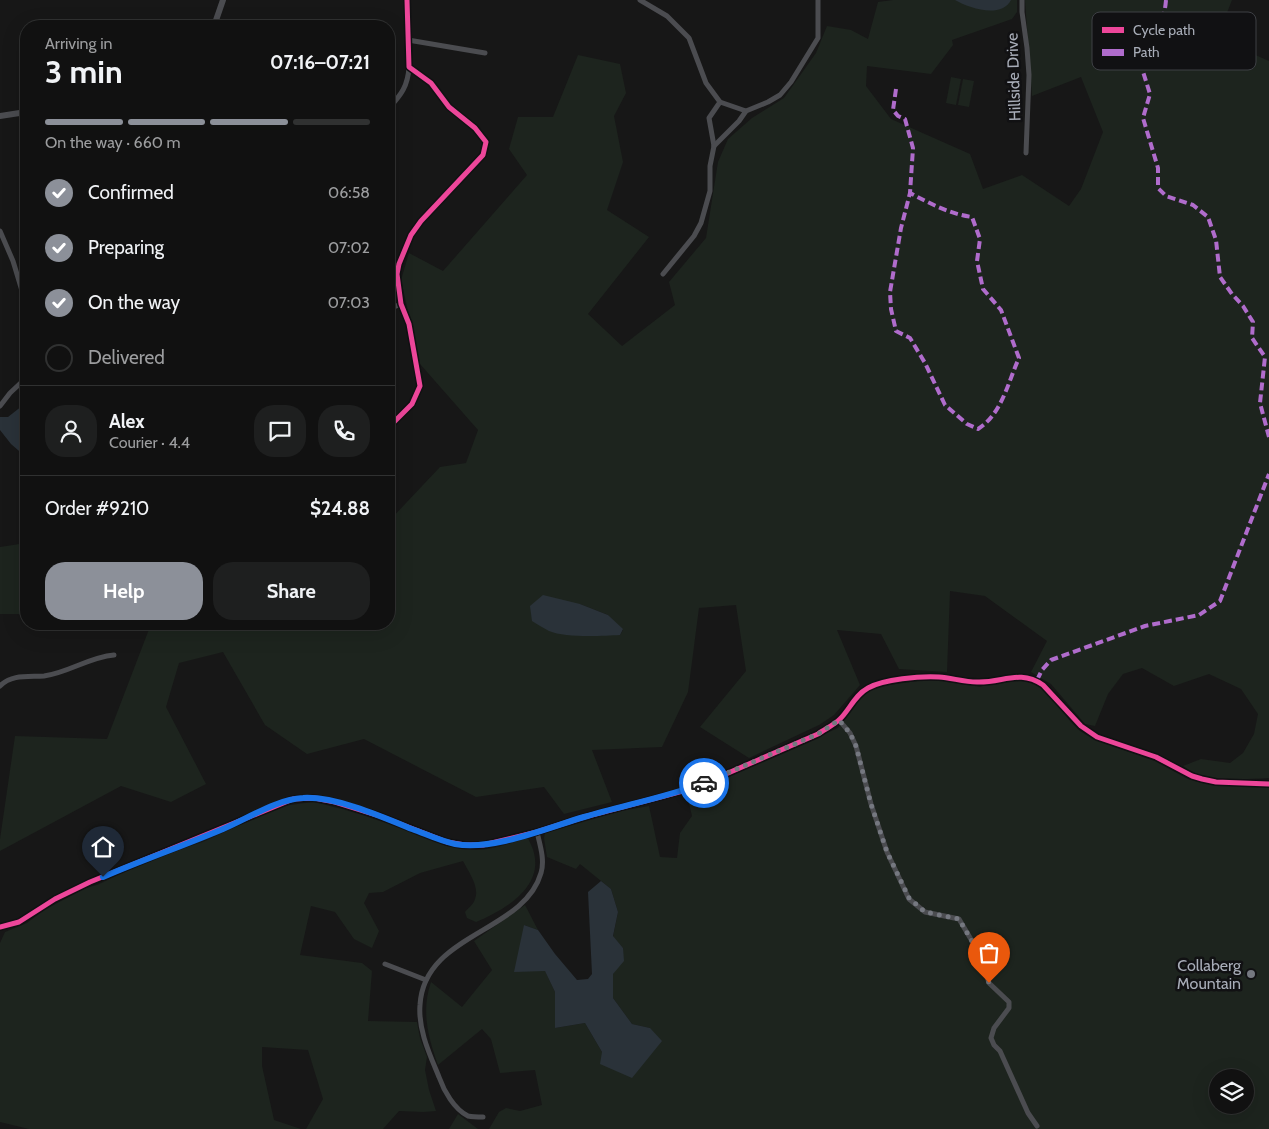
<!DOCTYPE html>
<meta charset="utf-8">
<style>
body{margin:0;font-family:Cabin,sans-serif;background:#1e1f1f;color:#f1f3f6;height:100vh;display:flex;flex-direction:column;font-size:19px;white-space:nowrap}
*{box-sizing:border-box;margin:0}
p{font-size:16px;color:#9c9d9f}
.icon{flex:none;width:28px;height:28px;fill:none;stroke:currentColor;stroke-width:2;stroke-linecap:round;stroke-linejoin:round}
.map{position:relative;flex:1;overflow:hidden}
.drawer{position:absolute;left:20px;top:20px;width:375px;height:610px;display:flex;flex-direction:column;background:#111;border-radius:20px;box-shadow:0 5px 20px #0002,0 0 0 1px #303131}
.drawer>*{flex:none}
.fabs{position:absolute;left:1209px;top:1069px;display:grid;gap:10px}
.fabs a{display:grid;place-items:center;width:45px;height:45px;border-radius:50%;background:#111;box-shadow:0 5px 20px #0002,0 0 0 1px #303131;font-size:25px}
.pin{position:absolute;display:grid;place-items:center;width:42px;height:42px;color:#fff;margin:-51px -21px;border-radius:50% 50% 50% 0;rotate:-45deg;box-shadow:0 0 5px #0007}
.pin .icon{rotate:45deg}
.courier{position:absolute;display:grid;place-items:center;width:50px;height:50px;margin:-25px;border:4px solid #1a73e8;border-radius:50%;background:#fff;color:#222;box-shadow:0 1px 6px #0007}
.summary em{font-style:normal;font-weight:800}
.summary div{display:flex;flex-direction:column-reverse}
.summary{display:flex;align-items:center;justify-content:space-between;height:85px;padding:0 25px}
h1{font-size:32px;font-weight:800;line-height:38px}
.bar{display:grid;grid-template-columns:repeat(4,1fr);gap:8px 5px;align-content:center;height:60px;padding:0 25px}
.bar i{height:6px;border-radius:4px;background:#303131}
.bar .on{background:#8c9099}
.bar p{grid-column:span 4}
.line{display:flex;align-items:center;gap:12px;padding:0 25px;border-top:1px solid #303131}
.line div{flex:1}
.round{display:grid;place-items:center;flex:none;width:52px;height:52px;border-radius:20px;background:#1e1f1f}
ol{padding:0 25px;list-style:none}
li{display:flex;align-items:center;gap:15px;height:55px}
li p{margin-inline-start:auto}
li .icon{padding:5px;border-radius:50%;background:#8c9099;color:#fff;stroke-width:4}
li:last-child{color:#9c9d9f}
li i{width:28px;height:28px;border:2px solid #303131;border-radius:50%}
.cta{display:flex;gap:10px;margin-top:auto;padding:10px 25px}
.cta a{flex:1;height:58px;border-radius:20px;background:#8c9099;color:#fff;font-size:20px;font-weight:800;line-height:58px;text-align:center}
.cta a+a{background:#1e1f1f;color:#f1f3f6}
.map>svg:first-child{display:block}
.green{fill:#1d241e;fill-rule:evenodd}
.water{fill:#2a3239}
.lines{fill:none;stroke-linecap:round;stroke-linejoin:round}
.minor{stroke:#4b4c50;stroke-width:5}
.tertiary{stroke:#4b4c50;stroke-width:6}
.quiet{stroke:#b06ccc;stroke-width:4;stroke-dasharray:8 4;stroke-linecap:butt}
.cycleway-casing{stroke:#111113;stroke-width:8}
.cycleway{stroke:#ed469a;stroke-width:5}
.done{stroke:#757880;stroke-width:5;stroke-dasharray:0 9}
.route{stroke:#1a73e8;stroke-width:6}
.poi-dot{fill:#757880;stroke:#111113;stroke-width:2}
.labels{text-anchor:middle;stroke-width:5;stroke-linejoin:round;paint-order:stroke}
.street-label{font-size:16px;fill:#a8adb8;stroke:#111113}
.poi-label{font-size:16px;fill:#a8adb8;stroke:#111113;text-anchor:end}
.key{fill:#111113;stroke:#3e4045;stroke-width:1}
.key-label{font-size:14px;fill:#a8adb8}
</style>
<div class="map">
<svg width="1269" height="1129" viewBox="0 0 1269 1129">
<rect width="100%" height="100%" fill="#171717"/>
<g class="green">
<path d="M893,0H1017V12L1012,19L952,40L953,45L931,74L867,66L866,86L891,119L970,154L983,189L1022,175L1069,206L1081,189L1103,132L1081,77L1032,96L1025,0H1232L1217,38L1269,61V778C1241,779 1207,784 1183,766L1201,759L1230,763L1243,753L1254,734L1258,714L1241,689L1209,674L1174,686L1142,668L1123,674L1108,694L1095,726L1085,724L1051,684L1031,672L1047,641L985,596L950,591L947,672L899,669L881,634L837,630L860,685L834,715L819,725L749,758L700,727L746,671L736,605L699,608L688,692L662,747L592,750L612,802L564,814L544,787L476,797L364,739L307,754L265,725L223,652L179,663L166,707L206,784L171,802L121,786L0,851V839L15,736L107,739L151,624H389V521L440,467L466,463L478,430L420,364L401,280L409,253L443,271L527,175L509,149L518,117H553L578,55L620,64L626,93L614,116L623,162L607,210L649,237L588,314L622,346L675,305L669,282L706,238L718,162L728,139L752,118L784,98L816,53L827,26L851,30L868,39L878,2ZM580,604L608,615L623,630L620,635H570Z"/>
<path d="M951,77L961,79L956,105L946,103Z"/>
<path d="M963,79L974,81L969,107L958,105Z"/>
<path d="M26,543V614H0V547Z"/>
<path d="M924,680H942L980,687L998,682L1021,680L1032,682L1039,685L1047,692L1070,721L1080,731L1093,739L1155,761L1188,779L1198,782L1214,785L1269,787V1129H489L499,1112L506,1108L520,1111L542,1105L535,1070L500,1073L491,1039L482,1029L438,1065C428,1037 421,1011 431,982L462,1007L492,970L474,941L525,905L538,930L524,925L555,992V1028L585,1023L602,1052L650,1028L632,1024L613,998V974L623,948L613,937L618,912L611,889L580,864L576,869L547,857L544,838L545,833L621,811L649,806L660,857L677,858L680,833L692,816L687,795L838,728L863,695L871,690L882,686ZM1218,1078H1245V1105H1218Z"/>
<path d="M313,802C341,808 367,816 394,826C421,836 446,850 475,850C493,850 511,843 528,838C530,843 533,848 534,853C543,888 503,911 476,922L467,918L465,912C468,908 474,904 475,899C480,887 468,871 463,861L420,873L383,892L369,893L364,903L379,931L372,948L354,939L335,912L311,906L300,955L362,963L372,971L368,1021L417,1022L420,1038L427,1057L425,1070L429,1090L436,1111L424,1112L399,1111L383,1129H306L323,1099L308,1050L262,1047V1066L274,1120L301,1129H29L0,1122V943L5,932L27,923L44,910L86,888L97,885L146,862L205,841L282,806Z"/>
<path d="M458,1114L478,1129H449Z"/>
</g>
<g class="water">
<path d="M955,0H1011C1001,19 969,8 955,0Z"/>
<path d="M22,406H26V457L11,444L0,430V417H8Z"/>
<path d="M543,595L580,604L608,615L623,629L620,635C601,636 565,638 549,631C543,628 537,624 532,621L530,606Z"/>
<path d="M601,881L611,889L618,912L613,936L623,948L624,961L613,974V998L632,1024L650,1028L662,1041L632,1078L600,1064L602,1052L585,1023L555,1028V992L545,971L514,972L524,925L538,930L555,954L577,980L588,979L592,974L588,892Z"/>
</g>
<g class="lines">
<g class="minor">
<path d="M640,0L667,16L689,38L706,83L720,102L709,118L714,146L710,166V191L701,223L694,236L663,274"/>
<path d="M1022,0V12L1027,48L1029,75L1026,153"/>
<path d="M408,40L485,53"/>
<path d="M720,102L746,111"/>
<path d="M389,108C401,95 408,86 409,67"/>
<path d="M714,146L739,121L746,111L768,102L780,95L791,82L818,38V0"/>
<path d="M0,231L13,261L26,304"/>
<path d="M389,309L401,304"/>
<path d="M0,406L10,393L26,378"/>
<path d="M389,427L412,404L420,386L409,324L401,304L397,274L399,264L411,235L421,221L483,155L486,142L475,128L449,107L431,83L409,67L407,0"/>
<path d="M0,686C12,674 28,677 44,676C68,673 89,657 114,655"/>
<path d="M839,720L850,733L856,746L871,804L887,852L909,899L925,912L959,919L979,953L989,983L1009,1002V1008L994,1028L991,1038L994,1045L1000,1051L1028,1113L1037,1126"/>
<path d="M385,964L426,980"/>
<path d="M483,1117C478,1117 473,1117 468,1116C454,1109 444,1091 439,1077C430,1055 418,1030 420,1005C424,933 524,933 541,873C545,860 540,845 537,832"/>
</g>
<g class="tertiary">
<path d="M214,26L223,0"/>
<path d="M0,116L26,112"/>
<path d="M0,927L19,922L55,899L90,882L293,799L314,798L335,802L377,815L447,842L465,845H483L537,832L584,817L683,791L712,780L818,734C825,729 834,725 840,719C850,709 855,695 868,688C884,679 920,676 939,677C952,678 964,682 977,682C1003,683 1019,669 1043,685L1081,726L1097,737L1156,757L1192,776L1202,779L1216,782L1269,784"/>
</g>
<g class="quiet">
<path d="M1166,0C1164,23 1159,28 1140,41V62L1150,94L1143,118L1158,168V188L1166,196L1193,205L1208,217L1216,240L1220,277L1232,294L1243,306L1253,322L1252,338L1265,357L1260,403L1269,437"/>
<path d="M896,89L893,110L898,116L905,119L913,148L910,193L901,228L890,292L891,309L896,331L910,338L925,363L945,405L967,424L978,429C1002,414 1008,382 1019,358L1001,310L983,289L977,261L980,239L972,217C950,214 931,204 910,193"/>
<path d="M1037,680L1042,670L1051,660L1145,626L1199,615L1220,601L1269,474"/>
</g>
<defs>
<g id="cycleway">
<path d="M389,427L412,404L420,386L409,324L401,304L397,274L399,264L411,235L421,221L483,155L486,142L475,128L449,107L431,83L409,67L407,0"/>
<path d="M0,927L19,922L55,899L90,882L293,799L314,798L335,802L377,815L447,842L465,845H483L537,832L584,817L683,791L712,780L818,734C825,729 834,725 840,719C850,709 855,695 868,688C884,679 920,676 939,677C952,678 964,682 977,682C1003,683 1019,669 1043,685L1081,726L1097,737L1156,757L1192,776L1202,779L1216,782L1269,784"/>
</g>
</defs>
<use href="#cycleway" class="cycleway-casing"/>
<use href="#cycleway" class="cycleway"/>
</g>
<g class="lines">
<path class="done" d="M704,783L818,734L839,720L850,733L856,746L871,804L887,852L909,898L925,912L959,919L979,953L989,983"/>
<path class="route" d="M103,877C142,860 183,846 223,829C247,819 277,799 303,798C335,796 383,817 412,829C426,834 440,841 455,844C493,851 547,828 584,817C624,805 664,798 704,783"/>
</g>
<circle class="poi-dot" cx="1251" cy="974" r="5"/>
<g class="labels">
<g class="street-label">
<text transform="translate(1013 77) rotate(-92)" y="6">Hillside Drive</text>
</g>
<g class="poi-label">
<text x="1241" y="971">Collaberg<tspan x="1241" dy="18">Mountain</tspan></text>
</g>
</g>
<rect x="1092" y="12" width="164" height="58" rx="8" class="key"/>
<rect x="1102" y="27" width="22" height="6" fill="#ed469a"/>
<rect x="1102" y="49" width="22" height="7" fill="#b06ccc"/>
<g class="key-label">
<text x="1133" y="35">Cycle path</text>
<text x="1133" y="57">Path</text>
</g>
</svg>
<div class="fabs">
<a><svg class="icon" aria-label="layers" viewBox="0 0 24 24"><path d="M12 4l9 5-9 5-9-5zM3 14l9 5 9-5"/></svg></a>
</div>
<div class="pin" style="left:989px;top:983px;background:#ea580c"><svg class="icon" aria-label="bag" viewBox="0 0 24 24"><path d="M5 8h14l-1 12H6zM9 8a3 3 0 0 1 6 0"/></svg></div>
<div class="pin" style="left:103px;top:877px;background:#1f2937"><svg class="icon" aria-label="home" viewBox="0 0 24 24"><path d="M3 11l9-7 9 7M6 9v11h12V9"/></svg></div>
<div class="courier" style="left:704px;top:783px"><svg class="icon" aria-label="car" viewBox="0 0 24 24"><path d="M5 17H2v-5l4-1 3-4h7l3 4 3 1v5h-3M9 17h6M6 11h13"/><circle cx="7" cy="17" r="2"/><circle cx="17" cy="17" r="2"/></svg></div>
<section class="drawer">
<div class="summary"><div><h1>3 min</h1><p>Arriving in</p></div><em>07:16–07:21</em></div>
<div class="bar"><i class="on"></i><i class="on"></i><i class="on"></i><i></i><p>On the way · 660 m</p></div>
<ol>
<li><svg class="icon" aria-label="check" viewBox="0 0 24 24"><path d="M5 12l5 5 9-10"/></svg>Confirmed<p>06:58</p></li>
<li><svg class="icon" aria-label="check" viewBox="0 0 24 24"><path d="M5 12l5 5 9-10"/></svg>Preparing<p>07:02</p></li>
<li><svg class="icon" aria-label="check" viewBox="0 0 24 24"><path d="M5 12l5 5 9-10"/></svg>On the way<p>07:03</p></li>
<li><i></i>Delivered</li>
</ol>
<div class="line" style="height:90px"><a class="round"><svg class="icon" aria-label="person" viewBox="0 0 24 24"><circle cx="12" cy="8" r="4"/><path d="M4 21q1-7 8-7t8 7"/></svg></a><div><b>Alex</b><p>Courier · 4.4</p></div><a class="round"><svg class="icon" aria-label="chat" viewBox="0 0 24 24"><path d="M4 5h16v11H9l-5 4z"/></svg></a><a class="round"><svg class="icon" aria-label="phone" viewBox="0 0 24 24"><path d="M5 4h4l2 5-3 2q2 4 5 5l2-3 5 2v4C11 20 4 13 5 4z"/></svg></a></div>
<div class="line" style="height:65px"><div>Order #9210</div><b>$24.88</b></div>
<div class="cta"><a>Help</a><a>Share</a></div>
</section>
</div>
